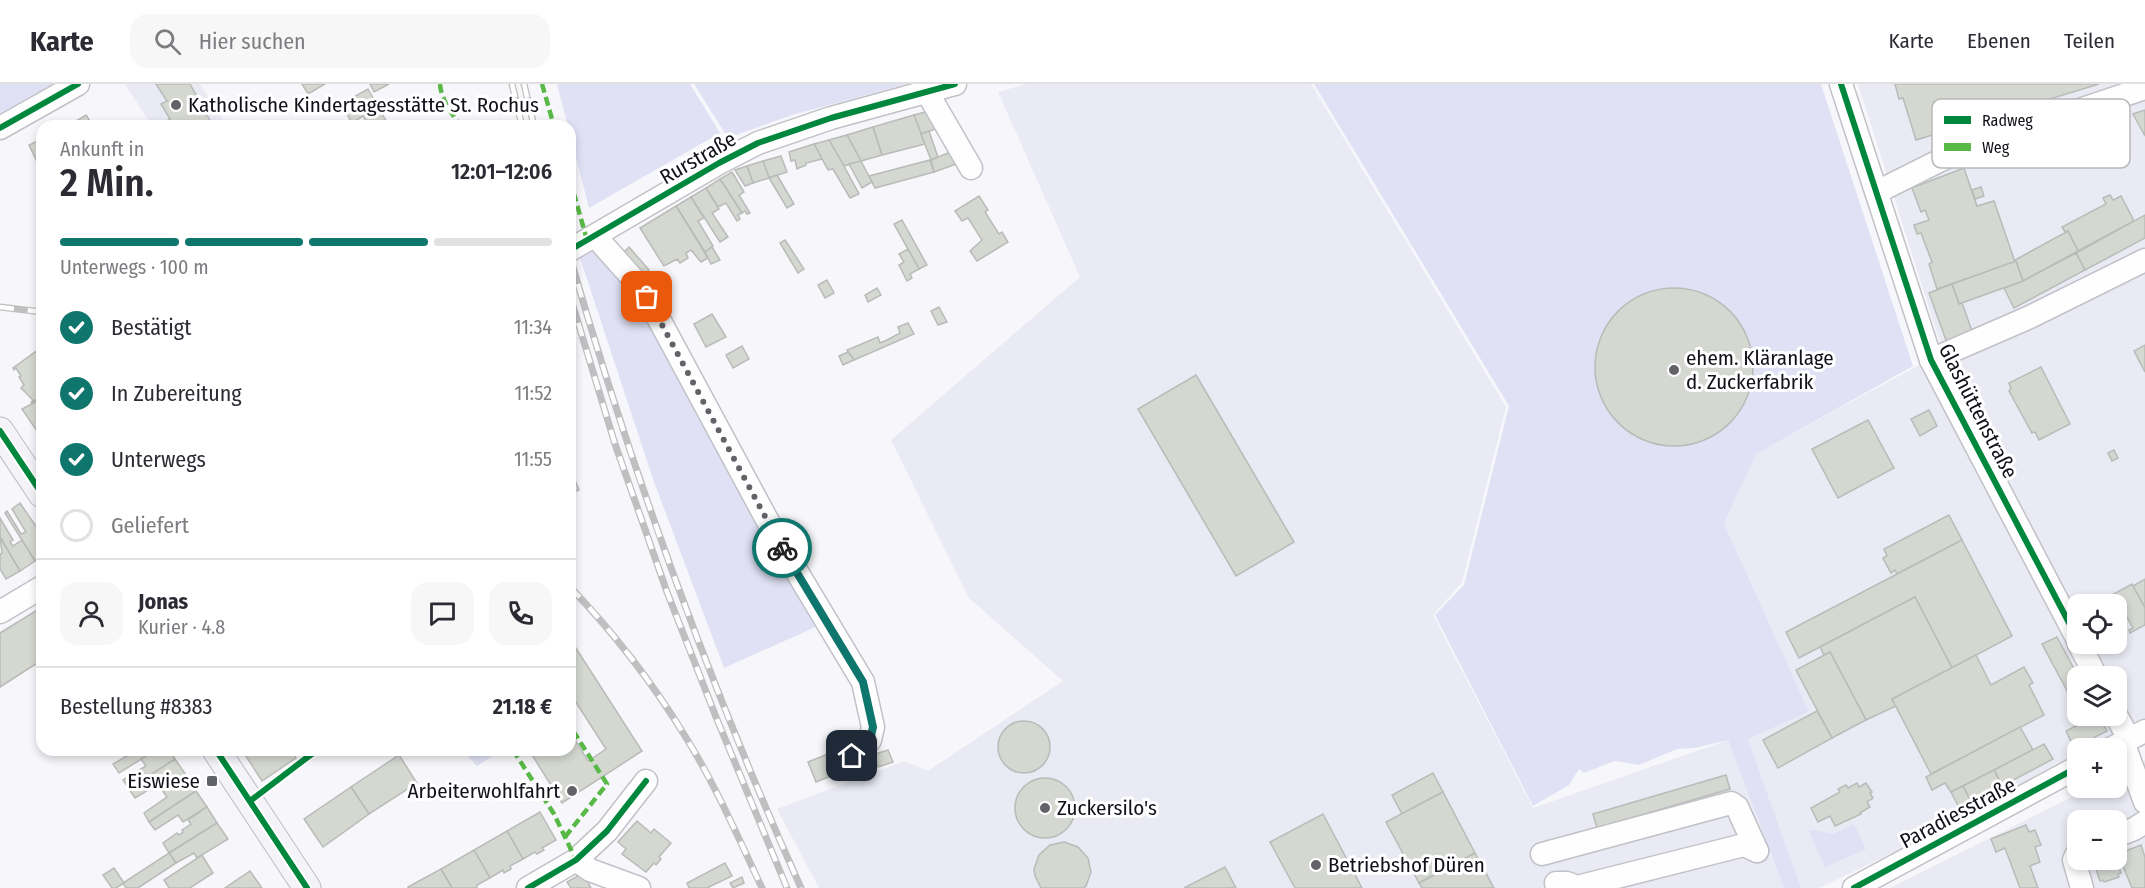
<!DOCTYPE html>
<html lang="de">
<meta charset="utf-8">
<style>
body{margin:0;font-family:"Fira Sans Condensed",sans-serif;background:#f7f7f7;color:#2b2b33;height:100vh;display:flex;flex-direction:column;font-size:22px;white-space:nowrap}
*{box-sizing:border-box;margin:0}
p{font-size:20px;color:#7c7c81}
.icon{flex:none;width:33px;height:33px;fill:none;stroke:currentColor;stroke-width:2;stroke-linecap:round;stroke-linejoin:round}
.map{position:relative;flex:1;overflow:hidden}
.panel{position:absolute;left:36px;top:36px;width:540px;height:636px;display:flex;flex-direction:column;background:#fff;border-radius:18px;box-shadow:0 3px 9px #0003}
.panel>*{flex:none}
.controls{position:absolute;left:2067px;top:510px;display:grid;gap:12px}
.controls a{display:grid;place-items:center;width:60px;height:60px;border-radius:12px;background:#fff;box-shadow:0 3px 9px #0003;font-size:30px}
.pin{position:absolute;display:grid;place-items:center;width:51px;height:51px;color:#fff;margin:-26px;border-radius:12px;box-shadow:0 3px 9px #0006}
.courier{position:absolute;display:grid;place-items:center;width:60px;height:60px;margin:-30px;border:4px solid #0f766e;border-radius:50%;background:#fff;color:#222;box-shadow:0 2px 8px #0007}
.overview em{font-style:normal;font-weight:600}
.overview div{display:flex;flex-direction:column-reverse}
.overview{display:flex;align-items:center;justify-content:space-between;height:102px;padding:0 24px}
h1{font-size:39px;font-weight:600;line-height:45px}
.bar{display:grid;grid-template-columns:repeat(4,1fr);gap:9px 6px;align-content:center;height:72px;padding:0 24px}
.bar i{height:8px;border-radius:4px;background:#e1e1e2}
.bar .current{background:#0f766e}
.bar p{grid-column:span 4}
.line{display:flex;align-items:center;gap:15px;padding:0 24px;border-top:2px solid #e1e1e2}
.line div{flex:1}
.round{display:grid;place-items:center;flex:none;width:63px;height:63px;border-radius:18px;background:#f7f7f7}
ol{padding:0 24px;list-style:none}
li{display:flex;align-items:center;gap:18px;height:66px}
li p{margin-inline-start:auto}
li .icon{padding:6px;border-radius:50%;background:#0f766e;color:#fff;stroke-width:4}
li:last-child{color:#7c7c81}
li i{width:33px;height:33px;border:3px solid #e1e1e2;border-radius:50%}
header{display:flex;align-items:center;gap:36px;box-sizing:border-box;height:84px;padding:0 30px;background:#fff;border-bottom:2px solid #e1e1e2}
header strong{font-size:28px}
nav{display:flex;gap:33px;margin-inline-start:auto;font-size:21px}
.search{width:420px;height:54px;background:#f7f7f7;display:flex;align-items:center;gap:15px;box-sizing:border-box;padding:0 21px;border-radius:18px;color:#7c7c81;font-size:22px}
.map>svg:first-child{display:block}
.built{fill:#e9eaf3;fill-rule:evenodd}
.green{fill:#e0e1f4}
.building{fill:#d4d8d1;stroke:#b9bbb8;stroke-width:1.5}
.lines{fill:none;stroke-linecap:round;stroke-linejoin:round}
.minor-casing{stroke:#c1c1c8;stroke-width:25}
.major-casing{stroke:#bcbbc7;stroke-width:29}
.minor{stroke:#fefefe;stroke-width:22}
.major{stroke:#f4f4f8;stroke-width:27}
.rail-casing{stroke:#bfbfc0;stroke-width:7}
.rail{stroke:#fff;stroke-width:4.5;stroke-dasharray:14;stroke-linecap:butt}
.quiet{stroke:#58b947;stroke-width:4.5;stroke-dasharray:9 4.5;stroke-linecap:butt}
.cycleway-casing{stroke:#fff;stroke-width:10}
.cycleway{stroke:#00873e;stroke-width:6}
.done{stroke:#626269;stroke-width:6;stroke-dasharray:0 10.8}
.route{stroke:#0f766e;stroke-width:8}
.poi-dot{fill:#626269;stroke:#fff;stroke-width:2}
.labels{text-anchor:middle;stroke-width:6;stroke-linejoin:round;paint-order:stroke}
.poi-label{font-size:21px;fill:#11111a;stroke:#fff;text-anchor:start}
.street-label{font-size:21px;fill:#11111a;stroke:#fff}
.key{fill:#fff;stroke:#b8b8ba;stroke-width:1.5}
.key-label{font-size:16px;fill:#11111a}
</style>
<header>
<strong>Karte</strong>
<div class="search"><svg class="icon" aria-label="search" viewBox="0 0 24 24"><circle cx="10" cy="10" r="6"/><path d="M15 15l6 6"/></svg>Hier suchen</div>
<nav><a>Karte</a><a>Ebenen</a><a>Teilen</a></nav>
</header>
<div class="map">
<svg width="2145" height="804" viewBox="0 0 2145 804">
<rect width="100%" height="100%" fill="#f7f7fb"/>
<g class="built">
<path d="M125,0H200L227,42H152Z"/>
<path d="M1026,0H1311L1506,323L1462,498L1433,531L1533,724L1728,656L1784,804H819L777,725L904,677L928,687L1063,597L969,514L891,356L1080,193L998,8Z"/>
<path d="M1858,0H2145V647L2113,664H2078L2077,681L1819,804H1801L1748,655L1809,628L1724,439L1755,370L1943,268ZM2078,520H2116V560H2078ZM2078,592H2116V632H2078Z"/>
<path d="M2145,676V804H1890L2090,704H2116L2117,690ZM2078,736H2116V776H2078Z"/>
</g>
<g class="green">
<path d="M0,0H68L0,39Z"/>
<path d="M557,0H690L720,49L589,124L570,50V42H568Z"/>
<path d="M694,0H907L792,31L728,54Z"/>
<path d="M1314,0H1821L1913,282L1756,370L1724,439L1809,628L1748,655L1801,804H1784L1728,656L1695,664L1677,665L1639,681L1615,677L1584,689L1579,685L1569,701L1533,722L1435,531L1464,501L1509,322Z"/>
<path d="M599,165L630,198L820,541L724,584L654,398L580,174Z"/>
<path d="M462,666H502L477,682Z"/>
<path d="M1854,740L1866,765L1825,783L1809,747L1814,746L1833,750Z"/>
</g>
<g class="building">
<path d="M156,0H190L213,42H170L167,37L170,35L161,20L167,17Z"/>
<path d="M302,0H325L308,10Z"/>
<path d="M370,0H389L374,8Z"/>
<path d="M1895,0H2099L1916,56L1903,14L1899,15Z"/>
<path d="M368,5L389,42H369L363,32L352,39L341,20Z"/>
<path d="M933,26L941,43L921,50L914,31Z"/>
<path d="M2145,26V52L2133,30Z"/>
<path d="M86,31L93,42H68Z"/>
<path d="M914,31L925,60L882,71L873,43Z"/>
<path d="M873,43L882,71L861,77L847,51Z"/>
<path d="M929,47L938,73L931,76L921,50Z"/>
<path d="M847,51L861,77L844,82L829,56Z"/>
<path d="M42,55V84H40L29,61Z"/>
<path d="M829,56L844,82L859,110L850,114L833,85L828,86L814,60Z"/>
<path d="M814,60L822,75L806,79V81L797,85L795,76L791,77L789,68Z"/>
<path d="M955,66L959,79L934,88L931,76Z"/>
<path d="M781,72L787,88L769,94L763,77Z"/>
<path d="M930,76L934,88L875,104L869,92Z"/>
<path d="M763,77L769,94L753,99L747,82Z"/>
<path d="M861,77L872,98L862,104L849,80Z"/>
<path d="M747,82L753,99L745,102L735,86Z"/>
<path d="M1964,84L1977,122L1994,117L2015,178L1937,205L1929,180L1932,178L1921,149L1917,150L1914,141L1929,136L1925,126L1921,128L1912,104Z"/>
<path d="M732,88L744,108L739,111L750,129L747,130L745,127L742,129L720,95Z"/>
<path d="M777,91L794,120L787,124L769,94Z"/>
<path d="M720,95L742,129L738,131L740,135L737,137L726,119L718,123L706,104Z"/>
<path d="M1981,103L1984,112L1975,115L1972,106Z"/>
<path d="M706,104L719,125L712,129L728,153L720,158L691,113Z"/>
<path d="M2110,111L2113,116L2121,112L2134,137L2078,167L2068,147L2065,148L2062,143L2106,120L2103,114Z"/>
<path d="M979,112L988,126L985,128L999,150L1002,148L1008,158L977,177L970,167L982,156L968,134L962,137L955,127Z"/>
<path d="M691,113L704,134L698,137L713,162L705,168L676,122Z"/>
<path d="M676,122L708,174L701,178L691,166L686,169L688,174L680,179L677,175L664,182L640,144Z"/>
<path d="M2145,131V154L2085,186L2076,169Z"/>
<path d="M902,136L927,181L919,185L894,140Z"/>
<path d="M2068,147L2078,167L2023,197L2015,176Z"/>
<path d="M785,156L804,185L798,189L780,159Z"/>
<path d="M629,163L649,186L642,192L622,170Z"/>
<path d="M712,163L720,176L711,180L705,168Z"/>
<path d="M908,165L919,185L910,190L912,194L907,197L899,181L904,178L899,170Z"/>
<path d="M2076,169L2085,186L2014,224L2004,204L2023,197Z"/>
<path d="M2016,177L2023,197L1959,220L1952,200Z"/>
<path d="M827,196L834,209L825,214L818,201Z"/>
<path d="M1952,200L1959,220L1962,219L1973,250L1947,259L1929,209Z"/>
<circle cx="1674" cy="283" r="79"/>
<path d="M877,204L881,211L868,218L865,211Z"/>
<path d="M939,223L947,238L938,241L931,227Z"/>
<path d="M712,230L726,253L706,263L694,240Z"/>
<path d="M908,239L914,250L854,276L847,266L878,253L880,259L887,256L900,249L898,243Z"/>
<path d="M2145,261V288L2134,267Z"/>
<path d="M742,262L749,275L733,284L726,271Z"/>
<path d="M42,263V312L31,319L33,316L21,304L24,301L19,293L21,292L16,284L14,286L13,284Z"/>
<path d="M848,268L854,276L843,281L839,272Z"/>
<path d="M2041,283L2070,340L2039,356L2035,348L2032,349L2009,307L2011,304L2009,299Z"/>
<path d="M1196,291L1294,458L1236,492L1138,325Z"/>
<path d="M39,316L42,320V348L39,350L22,325Z"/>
<path d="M1929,326L1937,342L1920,352L1911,335Z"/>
<path d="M1868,336L1894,384L1838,414L1812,365Z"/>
<path d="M2114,366L2118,374L2112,377L2108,369Z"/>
<path d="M570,383L579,406L570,409Z"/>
<path d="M20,419L42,451V473L35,477L5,429L7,427L21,450L26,448L12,425Z"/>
<path d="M1949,431L1962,456L1897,490L1895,486L1891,489L1883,474L1887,472L1884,465Z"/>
<path d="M0,434L13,456L10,458L13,462L22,456L35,477L20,487L0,453Z"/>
<path d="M0,453L20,487L6,495L0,485V470L2,469Z"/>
<path d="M1962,456L2012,552L1952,584L1915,513L1799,574L1786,548Z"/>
<path d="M2145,495V524L2133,502Z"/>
<path d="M2132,500L2145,524V541L2130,549L2129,546L2133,544L2125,530L2121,532L2116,520H2115L2110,512Z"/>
<path d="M1915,513L1952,584L1892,615L1896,622L1866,636L1830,568L1824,571L1820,563Z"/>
<path d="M42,523V576L0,603V549Z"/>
<path d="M2057,553L2078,592V627L2042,560Z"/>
<path d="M570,555L642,667L562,719L529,666H570V648L588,677L606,665L570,609Z"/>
<path d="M1830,568L1866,636L1832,654L1796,586Z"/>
<path d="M1976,571L1991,601L2024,583L2033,599L2029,601L2044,631L1931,690L1892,615Z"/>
<path d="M1817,627L1832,654L1778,684L1763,656Z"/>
<path d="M2080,632H2099L2107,647L2074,664L2066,647L2084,638Z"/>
<circle cx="1024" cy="663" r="26"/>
<path d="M2020,643L2033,666L1951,708L1945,699L1932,706L1926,693Z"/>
<path d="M2044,660L2053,675L2002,702L1994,686Z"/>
<path d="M843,664L851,684L816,698L808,678Z"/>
<path d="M138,666H156L119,689L113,680L132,669H135L137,671L140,669Z"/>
<path d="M156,666H169L175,675L129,705L123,696L146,682L141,675Z"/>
<path d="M242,666H290L296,674L262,697Z"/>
<path d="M888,666L893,678L878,683L875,670Z"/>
<path d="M399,671L417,699L369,730L351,703Z"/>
<path d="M175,675L186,691L162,706L158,700L135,714L129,705Z"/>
<path d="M1994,686L2002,702L1971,718L1963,702Z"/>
<path d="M1433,689L1443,708L1402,730L1392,711Z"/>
<path d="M186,691L196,707L149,738L144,729L167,713L162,706Z"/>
<path d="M1726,691L1730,705L1597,744L1593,730Z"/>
<circle cx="1045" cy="724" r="30"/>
<path d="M1857,699L1859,703L1866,699L1872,708L1870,709L1873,714L1867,718L1870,723L1860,729L1861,730L1835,742L1830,732L1818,738L1811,724L1840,708L1838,705L1846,701L1848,704Z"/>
<path d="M1963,702L1971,718L1960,725L1951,708Z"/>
<path d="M351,703L369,730L323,763L304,735Z"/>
<path d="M196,707L207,723L183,738L178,731L155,746L149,738Z"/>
<path d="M1443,708L1475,769L1419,799L1386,738Z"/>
<path d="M207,723L217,739L169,769L163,759L177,749L179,751L183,748L182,746L191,740L188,736Z"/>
<path d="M540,728L556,756L542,764L544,766L537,770L535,768L523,775L507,747Z"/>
<path d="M1323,730L1362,804H1295L1270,758Z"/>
<path d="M637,737L651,749L654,745L671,759L659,773L661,775L656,781L654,779L646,788L622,770L626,765L618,758Z"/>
<path d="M217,739L228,755L197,774L194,769L176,779L169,769Z"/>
<path d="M2026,741L2029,748L2035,746L2041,761L2035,763L2040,778L2030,782L2038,804H2020L2005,764L1996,768L1991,755Z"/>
<path d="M507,747L523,775L510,782L511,785L504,789L503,786L490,794L474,766Z"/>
<path d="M1064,758L1078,763L1088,774L1091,788L1086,802L1084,804H1041L1035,792L1034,785L1039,771L1050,761Z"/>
<path d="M2141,761L2145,773V804H2132L2118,770Z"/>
<path d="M474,766L490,794L477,801V804H452L441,785Z"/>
<path d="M169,769L176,779L138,804H126L123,799Z"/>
<path d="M1475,769L1494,804H1422L1419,799Z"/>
<path d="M202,771L213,789L190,804H169L164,796Z"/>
<path d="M2103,776H2116L2121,789L2118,790L2119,793L2104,798L2103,796L2100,797L2094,779Z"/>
<path d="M725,779L732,792L707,804H689L687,799Z"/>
<path d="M1225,783L1236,804H1184Z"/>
<path d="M114,784L124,799L116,804H112L103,791Z"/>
<path d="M441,785L452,804H408V803Z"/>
<path d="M250,787L262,804H225Z"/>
<path d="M583,789L591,804H571L567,798Z"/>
<path d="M742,793L744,799L733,804L730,799Z"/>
</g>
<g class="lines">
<defs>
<g id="minor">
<path d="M1841,0L1931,276L2078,556"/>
<path d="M927,8L971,84"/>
<path d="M0,44L78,0"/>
<path d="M1878,111L1885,104L1963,65L2145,4"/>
<path d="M595,152L636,198L647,213L779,458L863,598L873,643L870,656L852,672"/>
<path d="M570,166L719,79L758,59L831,34L955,0"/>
<path d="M1931,276L2030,233L2145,176"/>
<path d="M0,528L42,503"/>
<path d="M2079,560L2096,592"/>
<path d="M2116,631L2129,655"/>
<path d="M2123,658L2145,718"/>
<path d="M2112,664L2145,647"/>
<path d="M2116,752L2134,745L2145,738"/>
<path d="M2078,768L2074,776L2082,804"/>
<path d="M1542,770L1731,719L1737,723L1757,767"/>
<path d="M576,776L590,786L639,804"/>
<path d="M1556,799H1567L1577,803L1744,761L1757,767"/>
<path d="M528,804L576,776L607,747L646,697"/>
<path d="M1854,804L2078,683"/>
</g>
<g id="major">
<path d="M0,347L42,410"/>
<path d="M216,666L307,804"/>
</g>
</defs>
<use href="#minor" class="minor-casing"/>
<use href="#major" class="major-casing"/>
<use href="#minor" class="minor"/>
<use href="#major" class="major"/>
<defs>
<g id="rail">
<path d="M512,0L522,42"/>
<path d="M524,0L534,42"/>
<path d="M570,173C632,389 709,599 801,804"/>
<path d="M570,212L615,360L667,508L716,633L787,804"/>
<path d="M0,223L42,228"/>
<path d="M570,503C614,549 652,598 685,652C715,700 738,753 762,804"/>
</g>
</defs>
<use href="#rail" class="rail-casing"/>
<use href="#rail" class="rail"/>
<g class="quiet">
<path d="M440,0C441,16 452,29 460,42"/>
<path d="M542,0L554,42"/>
<path d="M570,96L587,156"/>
<path d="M513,666L554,730L576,776"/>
<path d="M565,753L607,700L570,642"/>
</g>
<defs>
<g id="cycleway">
<path d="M1841,0L1931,276L2078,556"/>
<path d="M0,44L78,0"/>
<path d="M570,166L719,79L758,59L831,34L955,0"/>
<path d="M0,347L42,410"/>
<path d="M216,666L307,804"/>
<path d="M250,717L317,666"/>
<path d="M528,804L576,776L607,747L646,697"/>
<path d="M1854,804L2078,683"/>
</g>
</defs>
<use href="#cycleway" class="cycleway-casing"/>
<use href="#cycleway" class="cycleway"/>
</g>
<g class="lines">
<path class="done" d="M647,213L782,464"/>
<path class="route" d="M782,464L863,598L873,643L870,656L852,672"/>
</g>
<g class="poi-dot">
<circle cx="176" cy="21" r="6"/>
<circle cx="1674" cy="286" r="6"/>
<rect x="206" y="691" width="12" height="12" rx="3"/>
<circle cx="572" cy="707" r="6"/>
<circle cx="1045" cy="724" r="6"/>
<circle cx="1316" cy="781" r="6"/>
</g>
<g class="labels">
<g class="poi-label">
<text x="188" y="28">Katholische Kindertagesstätte St. Rochus</text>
<text x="1686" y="281">ehem. Kläranlage<tspan x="1686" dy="24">d. Zuckerfabrik</tspan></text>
<text x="200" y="704" text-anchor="end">Eiswiese</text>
<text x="560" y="714" text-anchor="end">Arbeiterwohlfahrt</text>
<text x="1057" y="731">Zuckersilo's</text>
<text x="1328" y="788">Betriebshof Düren</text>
</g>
<g class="street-label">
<text transform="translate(698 74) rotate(-30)" y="7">Rurstraße</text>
<text transform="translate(1978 327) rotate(63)" y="7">Glashüttenstraße</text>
<text transform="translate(1958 729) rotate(-28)" y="7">Paradiesstraße</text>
</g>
</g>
<rect x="1932" y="15" width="198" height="69" rx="9" class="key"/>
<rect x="1944" y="32" width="27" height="8" fill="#00873e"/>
<rect x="1944" y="59" width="27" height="8" fill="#58b947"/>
<g class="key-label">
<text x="1982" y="42">Radweg</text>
<text x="1982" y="69">Weg</text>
</g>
</svg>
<div class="controls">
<a><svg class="icon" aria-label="locate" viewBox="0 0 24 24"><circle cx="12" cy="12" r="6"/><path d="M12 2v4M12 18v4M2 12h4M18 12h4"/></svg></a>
<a><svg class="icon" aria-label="layers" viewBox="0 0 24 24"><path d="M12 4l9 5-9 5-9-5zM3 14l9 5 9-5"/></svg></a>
<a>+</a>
<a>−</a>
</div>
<div class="pin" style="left:647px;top:213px;background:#ea580c"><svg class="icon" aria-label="bag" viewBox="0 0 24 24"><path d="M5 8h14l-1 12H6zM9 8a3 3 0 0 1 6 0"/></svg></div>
<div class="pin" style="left:852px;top:672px;background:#1f2937"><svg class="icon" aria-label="home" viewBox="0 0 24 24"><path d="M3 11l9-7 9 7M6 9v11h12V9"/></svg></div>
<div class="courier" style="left:782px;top:464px"><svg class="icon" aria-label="bike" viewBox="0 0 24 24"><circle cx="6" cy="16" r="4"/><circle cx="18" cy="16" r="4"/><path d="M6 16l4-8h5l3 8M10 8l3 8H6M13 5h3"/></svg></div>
<section class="panel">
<div class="overview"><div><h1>2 Min.</h1><p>Ankunft in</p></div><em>12:01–12:06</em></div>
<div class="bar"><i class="current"></i><i class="current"></i><i class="current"></i><i></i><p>Unterwegs · 100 m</p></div>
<ol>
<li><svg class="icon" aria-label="check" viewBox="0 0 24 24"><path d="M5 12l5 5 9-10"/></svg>Bestätigt<p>11:34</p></li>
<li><svg class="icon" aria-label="check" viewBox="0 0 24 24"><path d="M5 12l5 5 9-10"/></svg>In Zubereitung<p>11:52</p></li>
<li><svg class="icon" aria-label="check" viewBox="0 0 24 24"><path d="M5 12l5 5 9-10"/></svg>Unterwegs<p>11:55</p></li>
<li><i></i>Geliefert</li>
</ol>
<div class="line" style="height:108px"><a class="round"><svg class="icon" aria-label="person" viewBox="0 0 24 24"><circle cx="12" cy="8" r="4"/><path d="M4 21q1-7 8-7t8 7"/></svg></a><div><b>Jonas</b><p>Kurier · 4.8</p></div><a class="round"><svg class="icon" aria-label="chat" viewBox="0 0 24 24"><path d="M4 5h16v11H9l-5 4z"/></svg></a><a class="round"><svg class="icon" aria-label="phone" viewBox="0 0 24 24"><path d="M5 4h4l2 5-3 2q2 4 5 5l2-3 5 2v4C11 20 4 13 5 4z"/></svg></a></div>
<div class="line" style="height:78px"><div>Bestellung #8383</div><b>21.18 €</b></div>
</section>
</div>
